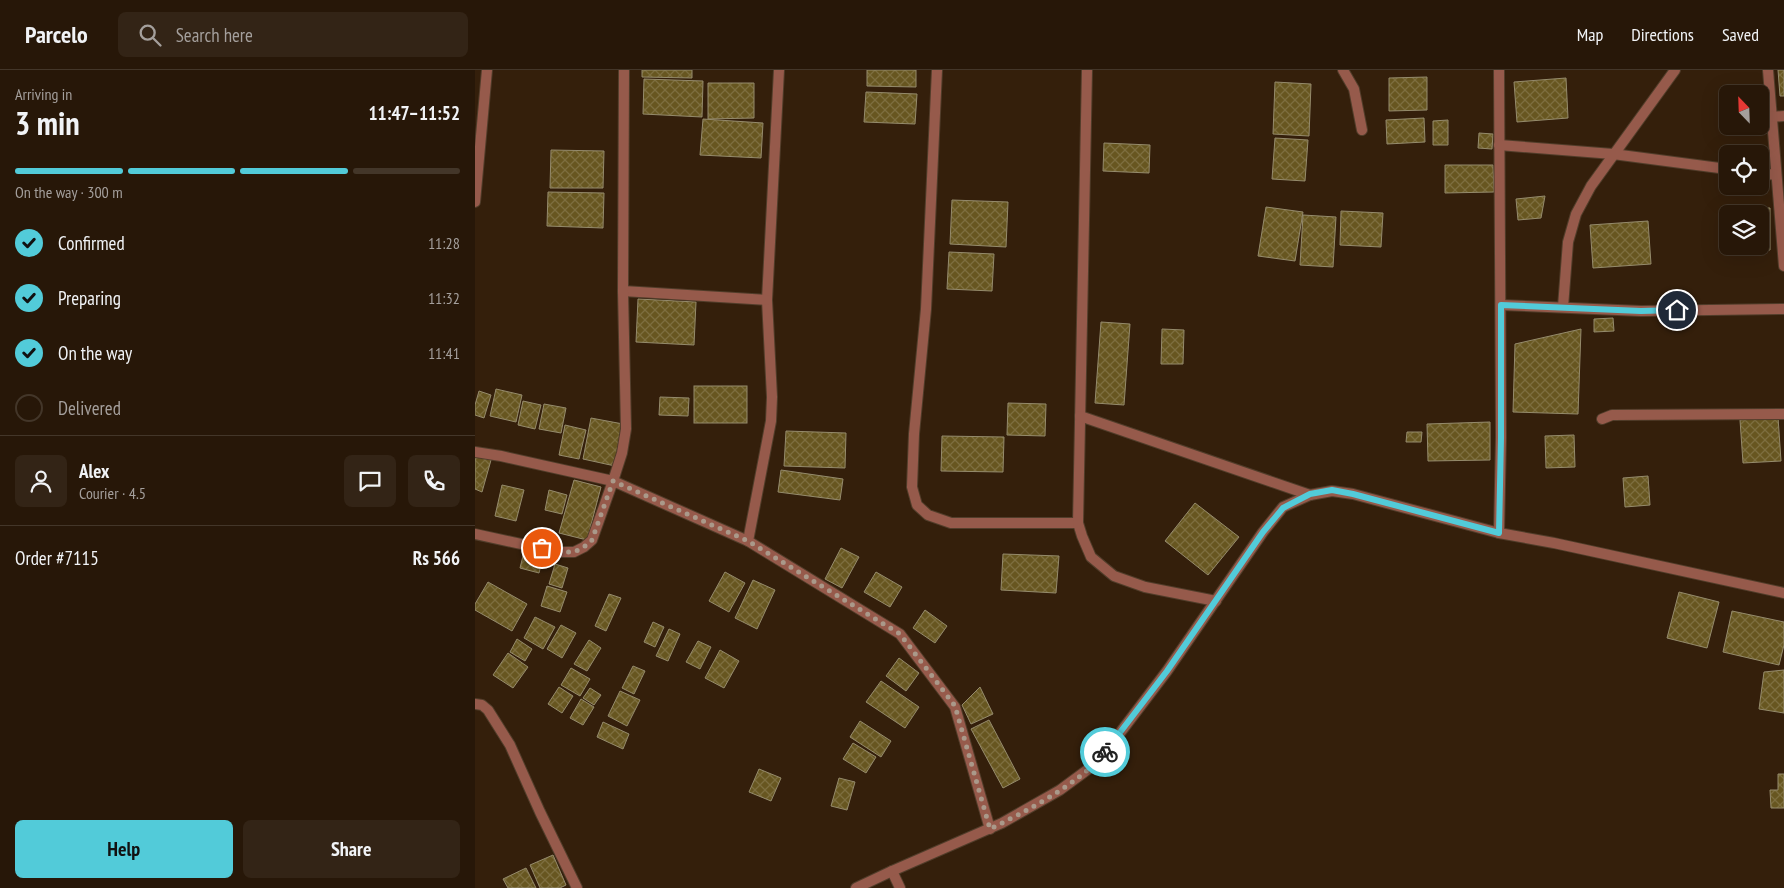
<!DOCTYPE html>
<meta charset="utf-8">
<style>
body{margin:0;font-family:"PT Sans Narrow",sans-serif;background:#332416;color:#f1f3f6;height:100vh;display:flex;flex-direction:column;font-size:19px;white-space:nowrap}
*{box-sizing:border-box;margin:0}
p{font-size:16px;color:#a49f9c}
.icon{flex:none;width:28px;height:28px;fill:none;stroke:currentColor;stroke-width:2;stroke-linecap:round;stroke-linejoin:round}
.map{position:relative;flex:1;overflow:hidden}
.drawer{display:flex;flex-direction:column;background:#271708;width:475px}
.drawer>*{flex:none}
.needle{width:32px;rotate:337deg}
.tools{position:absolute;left:1244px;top:15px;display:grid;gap:10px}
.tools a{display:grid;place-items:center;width:50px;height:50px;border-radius:8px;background:#271708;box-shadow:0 5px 20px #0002,0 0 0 1px #433629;font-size:25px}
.pin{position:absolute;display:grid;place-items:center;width:42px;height:42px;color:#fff;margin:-21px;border:2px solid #fff;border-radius:50%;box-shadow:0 1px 5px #0007}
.courier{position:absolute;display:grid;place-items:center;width:50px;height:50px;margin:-25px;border:4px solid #52cbd9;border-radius:50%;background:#fff;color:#222;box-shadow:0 1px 6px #0007}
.overview em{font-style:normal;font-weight:700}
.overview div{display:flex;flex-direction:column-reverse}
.overview{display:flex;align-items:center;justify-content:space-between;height:85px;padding:0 15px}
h1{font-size:32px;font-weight:700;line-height:38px}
.bar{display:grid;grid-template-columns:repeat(4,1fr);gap:8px 5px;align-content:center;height:60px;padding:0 15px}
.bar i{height:6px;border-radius:4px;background:#433629}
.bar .on{background:#52cbd9}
.bar p{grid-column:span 4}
.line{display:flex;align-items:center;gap:12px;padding:0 15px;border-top:1px solid #433629}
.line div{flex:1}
.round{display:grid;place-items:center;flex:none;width:52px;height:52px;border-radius:8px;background:#332416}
ol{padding:0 15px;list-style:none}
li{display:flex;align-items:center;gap:15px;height:55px}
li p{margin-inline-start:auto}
li .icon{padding:5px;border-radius:50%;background:#52cbd9;color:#111;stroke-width:4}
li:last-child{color:#a49f9c}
li i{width:28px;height:28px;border:2px solid #433629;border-radius:50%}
.cta{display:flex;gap:10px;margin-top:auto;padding:10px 15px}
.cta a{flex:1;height:58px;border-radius:8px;background:#52cbd9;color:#111;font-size:20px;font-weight:700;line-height:58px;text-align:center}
.cta a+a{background:#332416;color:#f1f3f6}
header{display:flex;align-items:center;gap:30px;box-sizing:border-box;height:70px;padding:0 25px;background:#271708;border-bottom:1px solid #433629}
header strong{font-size:24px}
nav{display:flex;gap:28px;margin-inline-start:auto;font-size:18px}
.search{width:350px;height:45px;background:#332416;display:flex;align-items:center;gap:12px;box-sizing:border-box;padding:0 18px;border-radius:8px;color:#a49f9c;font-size:19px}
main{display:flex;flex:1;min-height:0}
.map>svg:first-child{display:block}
.building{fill:url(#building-cross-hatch);stroke:#958b6c}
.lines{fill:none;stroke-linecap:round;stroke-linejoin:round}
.minor-casing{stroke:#513d2a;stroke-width:12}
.minor{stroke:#965a4b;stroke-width:10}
.done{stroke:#aa998a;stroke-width:5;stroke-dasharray:0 9}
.route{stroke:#52cbd9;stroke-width:6}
</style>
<header>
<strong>Parcelo</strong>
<div class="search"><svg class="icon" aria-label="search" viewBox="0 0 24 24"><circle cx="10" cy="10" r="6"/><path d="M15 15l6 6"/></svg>Search here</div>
<nav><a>Map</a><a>Directions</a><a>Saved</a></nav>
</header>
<main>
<section class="drawer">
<div class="overview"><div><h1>3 min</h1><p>Arriving in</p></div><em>11:47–11:52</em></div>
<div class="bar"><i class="on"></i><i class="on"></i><i class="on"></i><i></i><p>On the way · 300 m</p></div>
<ol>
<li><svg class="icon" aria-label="check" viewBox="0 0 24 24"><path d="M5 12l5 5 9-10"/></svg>Confirmed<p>11:28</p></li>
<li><svg class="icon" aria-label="check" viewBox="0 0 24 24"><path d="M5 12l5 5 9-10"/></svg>Preparing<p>11:32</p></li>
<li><svg class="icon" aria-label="check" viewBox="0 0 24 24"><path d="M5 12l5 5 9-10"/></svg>On the way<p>11:41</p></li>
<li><i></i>Delivered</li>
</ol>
<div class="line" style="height:90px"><a class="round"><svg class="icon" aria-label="person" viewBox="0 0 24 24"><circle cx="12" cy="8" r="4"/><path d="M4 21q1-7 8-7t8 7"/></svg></a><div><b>Alex</b><p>Courier · 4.5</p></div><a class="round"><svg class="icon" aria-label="chat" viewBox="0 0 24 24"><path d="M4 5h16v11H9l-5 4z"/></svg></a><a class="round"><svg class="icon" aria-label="phone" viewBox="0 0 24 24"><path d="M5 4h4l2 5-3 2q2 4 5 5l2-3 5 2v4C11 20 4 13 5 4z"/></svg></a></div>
<div class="line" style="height:65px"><div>Order #7115</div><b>Rs 566</b></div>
<div class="cta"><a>Help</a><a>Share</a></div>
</section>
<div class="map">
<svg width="1309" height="818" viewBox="0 0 1309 818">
<defs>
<pattern id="building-cross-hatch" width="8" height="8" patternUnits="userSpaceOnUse" patternTransform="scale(1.25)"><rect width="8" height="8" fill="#675620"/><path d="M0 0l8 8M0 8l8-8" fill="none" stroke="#7d6e3f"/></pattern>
</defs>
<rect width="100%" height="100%" fill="#341f0b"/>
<g class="building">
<path d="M167,0H217V8L167,7Z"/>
<path d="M392,0H441V17L392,16Z"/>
<path d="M1303,0H1309V26H1305Z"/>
<path d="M952,7V40L914,41V8Z"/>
<path d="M1091,8L1093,48L1042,52L1039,12Z"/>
<path d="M169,9L228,11L227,47L168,44Z"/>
<path d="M800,12L836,14L834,66L798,64Z"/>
<path d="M233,13H279V48L233,49Z"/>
<path d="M391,22L442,24L440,54L389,52Z"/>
<path d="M949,48L950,72L912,74L911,50Z"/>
<path d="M228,49L288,53L286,88L225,85Z"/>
<path d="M973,50V75H958V51Z"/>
<path d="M1004,63L1018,64L1017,79L1003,78Z"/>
<path d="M800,68L833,70L830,111L797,109Z"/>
<path d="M629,73L675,75L674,103L628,101Z"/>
<path d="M76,80L129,81L128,118H75Z"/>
<path d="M970,95H1018L1019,122L970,123Z"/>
<path d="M73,122L129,123L128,158L72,156Z"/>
<path d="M1070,126L1066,148L1043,150L1041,129Z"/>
<path d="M477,130L533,132L531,177L475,174Z"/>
<path d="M791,137L828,142L820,191L783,186Z"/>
<path d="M1279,138H1295V180H1245V145H1252V176H1285V144H1277Z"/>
<path d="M866,141L908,143L906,177L865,175Z"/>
<path d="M828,145L861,147L858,197L825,195Z"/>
<path d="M1173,151L1176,194L1118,198L1115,155Z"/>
<path d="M474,182L519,184L517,221L472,219Z"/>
<path d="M163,229L221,232L219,275L161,272Z"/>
<path d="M1138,248L1139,261L1119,262V249Z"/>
<path d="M626,252L655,254L649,335L620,333Z"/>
<path d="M687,259L709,260L708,294H686Z"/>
<path d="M1106,259L1103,344L1038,342L1040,274Z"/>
<rect x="219" y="316" width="53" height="37"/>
<path d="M21,319L47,325L41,352L15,346Z"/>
<path d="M4,321L16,325L9,348L0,345V335Z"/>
<path d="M185,327L214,328L213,346L184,345Z"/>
<path d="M48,331L66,335L60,359L43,355Z"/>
<path d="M533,333L571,334L570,366L532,365Z"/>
<path d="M69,334L91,338L86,363L64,359Z"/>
<path d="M1303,347L1306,391L1268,393L1265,350Z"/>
<path d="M116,348L148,354L140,396L108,389Z"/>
<path d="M1015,352V390L953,391L952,354Z"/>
<path d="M90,355L111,360L104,389L84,385Z"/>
<path d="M311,361L371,363L370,398L309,396Z"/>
<path d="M932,362H947L946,372H931Z"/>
<path d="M1099,365L1100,397L1071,398L1070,366Z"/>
<path d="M467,366L529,367L528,402L466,401Z"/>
<path d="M0,386L16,390L7,422L0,419Z"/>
<path d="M306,400L368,409L365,430L303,422Z"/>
<path d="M1173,406L1175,435L1150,437L1148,408Z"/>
<path d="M99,410L126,417L112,470L84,463Z"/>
<path d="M27,415L49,420L41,451L20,446Z"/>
<path d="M74,420L92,425L87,444L70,440Z"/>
<path d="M720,433L764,467L733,505L690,471Z"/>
<path d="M50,478L69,483L64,503L45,498Z"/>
<path d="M366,478L384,487L367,518L350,509Z"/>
<path d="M528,484L584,486L581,523L526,520Z"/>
<path d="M80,494L93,498L87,518L74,514Z"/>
<path d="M250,502L270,513L254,542L234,531Z"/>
<path d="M401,502L427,517L415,537L389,522Z"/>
<path d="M278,510L300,520L282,559L260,548Z"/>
<path d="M13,512L52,534L37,561L0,540V534Z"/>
<path d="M72,516L92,522L85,542L66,536Z"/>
<path d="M1204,522L1244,532L1232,578L1192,568Z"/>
<path d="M134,524L146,528L131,561L120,556Z"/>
<path d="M450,540L472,556L460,573L438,558Z"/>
<path d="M1257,541L1309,552V575L1304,595L1248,582Z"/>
<path d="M60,547L80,557L68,579L49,568Z"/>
<path d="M178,552L189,557L180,577L169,572Z"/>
<path d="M86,555L101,563L87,588L72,579Z"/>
<path d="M194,559L205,564L193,591L181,586Z"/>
<path d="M42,569L57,579L50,591L35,582Z"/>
<path d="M114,570L126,578L112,601L99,594Z"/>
<path d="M223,571L236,577L225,599L211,592Z"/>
<path d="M245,580L264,591L249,618L230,608Z"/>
<path d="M33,583L53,597L38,618L18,605Z"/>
<path d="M424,588L444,603L431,621L411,606Z"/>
<path d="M158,596L170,601L159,624L147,618Z"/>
<path d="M96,598L115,609L105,626L86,615Z"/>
<path d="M1309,600V643L1284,639L1289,602Z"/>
<path d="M406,611L444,637L430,658L391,632Z"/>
<path d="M84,617L98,626L87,643L73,634Z"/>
<path d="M505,617L518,644L496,654L487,635Z"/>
<path d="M115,618L126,625L119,635L108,628Z"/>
<path d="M145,621L165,630L152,656L133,646Z"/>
<path d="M106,629L119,637L108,655L95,648Z"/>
<path d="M514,650L545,709L528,718L496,659Z"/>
<path d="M385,651L416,671L406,687L375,667Z"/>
<path d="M128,652L154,664L148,679L122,667Z"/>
<path d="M378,673L401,687L391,703L368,689Z"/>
<path d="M284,699L306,708L296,731L274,722Z"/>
<path d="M1303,704H1309V738H1296L1295,720H1303Z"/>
<path d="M364,708L380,712L372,740L356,736Z"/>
<path d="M78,785L91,815L85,818H65L55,795Z"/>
<path d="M51,798L61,818H33L28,809Z"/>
</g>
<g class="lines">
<defs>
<g id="minor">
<path d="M304,0L292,230L297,327L296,351L273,471L425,564L480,637L515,759"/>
<path d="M462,0L451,239L439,364L437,417L442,435L453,445L476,453H603"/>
<path d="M612,0L603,453L607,466L616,487L639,506L670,517L741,531"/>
<path d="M868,0L879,19L887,60"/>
<path d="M1024,0L1026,367L1024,463"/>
<path d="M1293,0L1309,196"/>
<path d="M1296,47L1309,46"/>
<path d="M1024,75L1138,84L1252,99"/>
<path d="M1285,103L1301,105"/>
<path d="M0,132L12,0"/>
<path d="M148,221L292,230"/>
<path d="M1026,235L1166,241L1309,239"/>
<path d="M1088,237L1093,172L1101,144L1116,116L1200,0"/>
<path d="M605,346L835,425"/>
<path d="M1127,349L1137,345L1309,344"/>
<path d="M0,382L26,386L138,411L147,383L151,359L148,221L149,0"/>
<path d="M0,464L83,482H99L109,477L117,470L138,411L273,471"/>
<path d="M0,634L7,635L13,640L35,675L65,742L102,818"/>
<path d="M417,801L425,818"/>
<path d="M381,818L417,801L527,753L585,720L623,692L692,601L788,462L808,437L835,425L857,421L878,424L1024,463L1079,473L1309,523"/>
</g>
</defs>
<use href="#minor" class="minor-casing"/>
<use href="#minor" class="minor"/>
</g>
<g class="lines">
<path class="done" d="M67,478L84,482H99L109,477L117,470L138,411L273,471L425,564L480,636L515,759C551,741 605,714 630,682"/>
<path class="route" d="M630,682L692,601L788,462L808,438L835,424L857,420L878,424L1024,463L1026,368V235L1166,241L1202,240"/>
</g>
</svg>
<div class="tools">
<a><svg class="needle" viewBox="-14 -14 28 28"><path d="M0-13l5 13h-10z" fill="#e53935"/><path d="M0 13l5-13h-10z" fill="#a49f9c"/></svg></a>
<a><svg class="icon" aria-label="locate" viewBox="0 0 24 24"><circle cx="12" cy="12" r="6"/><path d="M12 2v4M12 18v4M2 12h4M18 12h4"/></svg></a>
<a><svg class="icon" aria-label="layers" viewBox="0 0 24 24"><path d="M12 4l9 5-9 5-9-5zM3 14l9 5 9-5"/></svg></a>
</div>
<div class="pin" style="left:67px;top:478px;background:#ea580c"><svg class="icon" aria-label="bag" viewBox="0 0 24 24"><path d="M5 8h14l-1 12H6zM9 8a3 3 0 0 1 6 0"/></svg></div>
<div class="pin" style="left:1202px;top:240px;background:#1f2937"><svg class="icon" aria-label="home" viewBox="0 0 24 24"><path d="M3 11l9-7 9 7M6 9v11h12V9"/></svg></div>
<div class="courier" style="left:630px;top:682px"><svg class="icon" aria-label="bike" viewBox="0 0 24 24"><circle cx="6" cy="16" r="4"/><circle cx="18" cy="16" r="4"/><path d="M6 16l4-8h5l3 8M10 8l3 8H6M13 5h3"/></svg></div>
</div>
</main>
